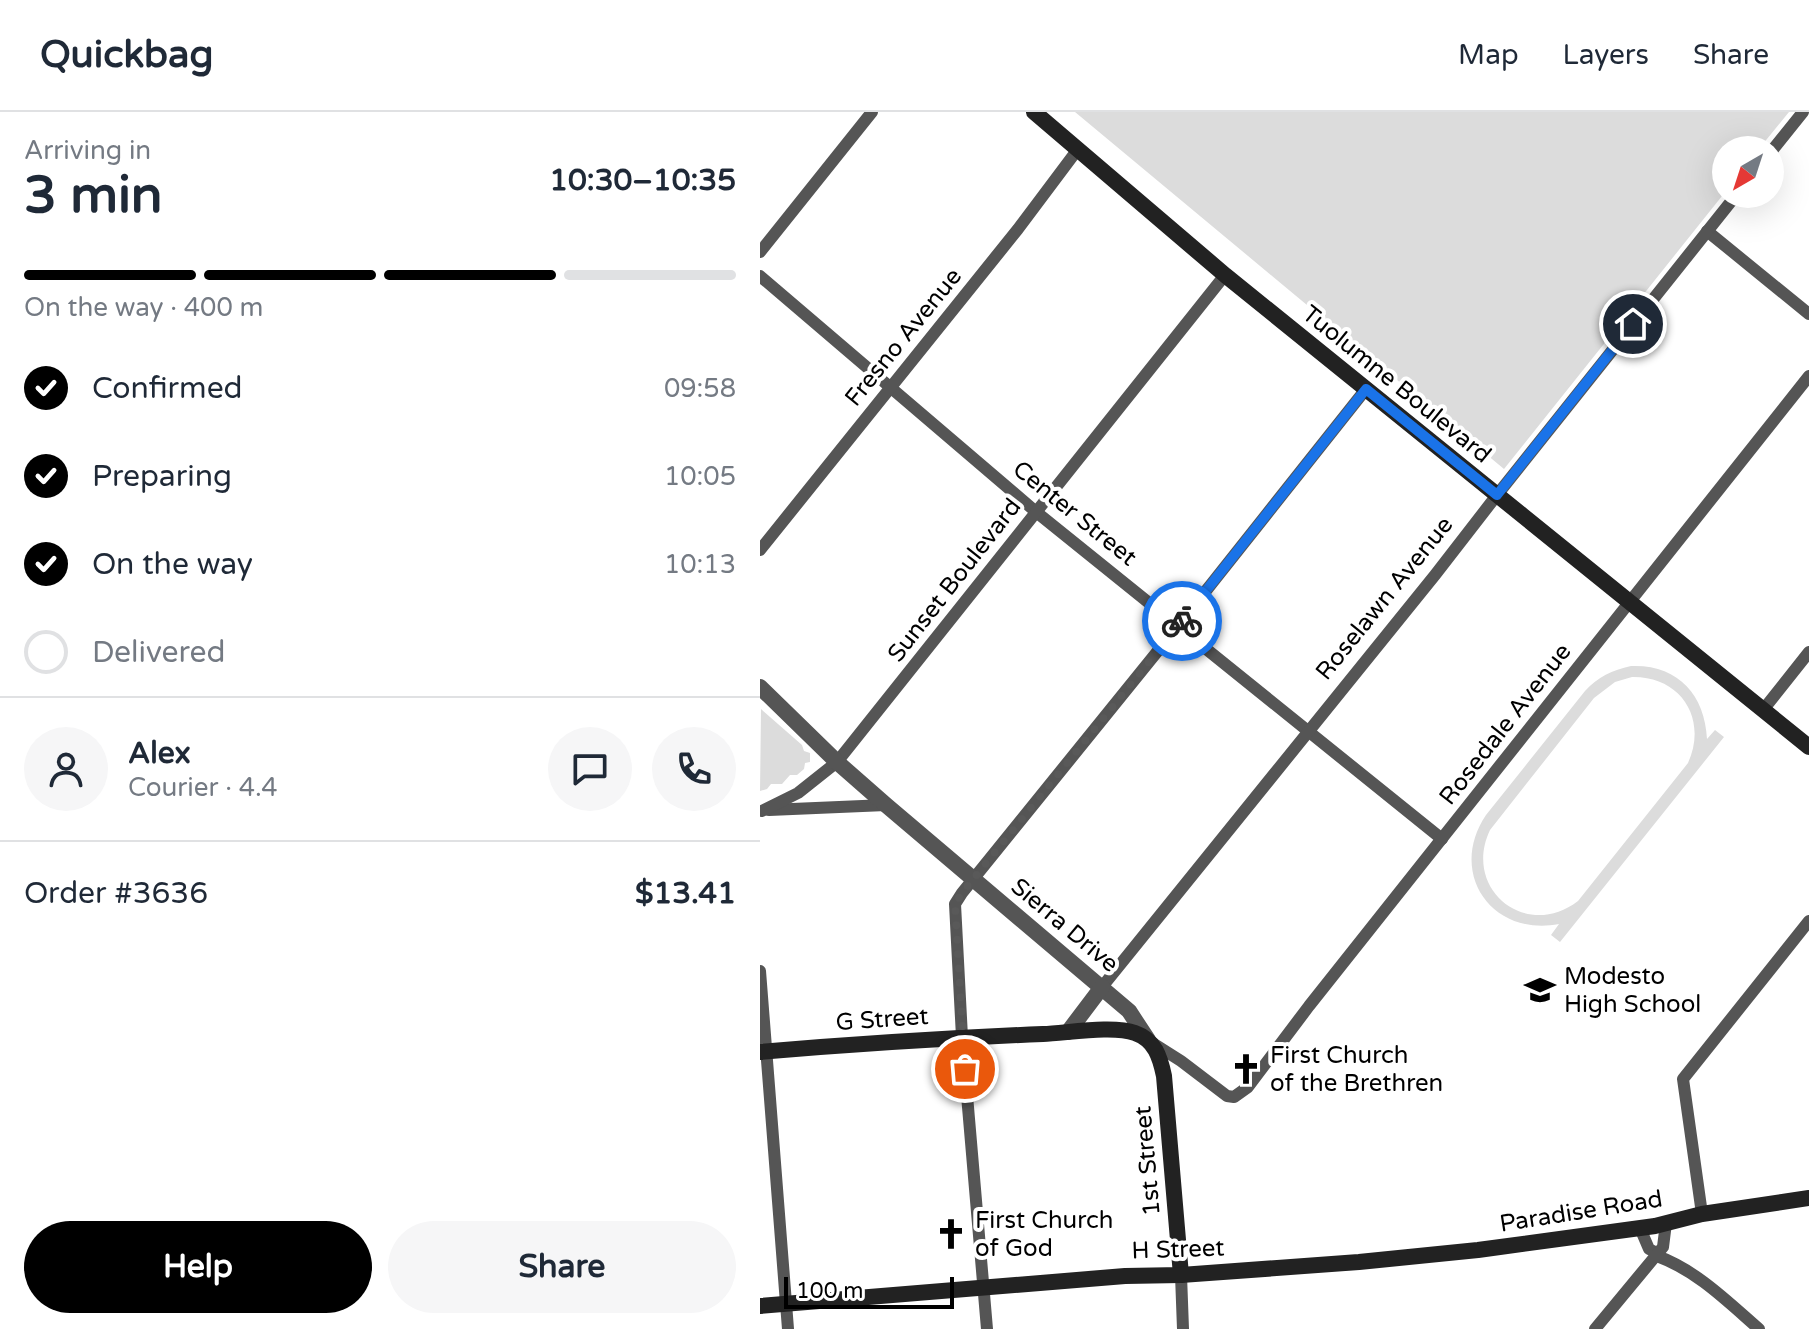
<!DOCTYPE html>
<meta charset="utf-8">
<style>
body{margin:0;font-family:"Varela Round",sans-serif;background:#f6f6f7;color:#1f2937;height:100vh;display:flex;flex-direction:column;font-size:30px;white-space:nowrap}
*{box-sizing:border-box;margin:0}
p{font-size:26px;color:#747a83}
.icon{flex:none;width:44px;height:44px;fill:none;stroke:currentColor;stroke-width:2;stroke-linecap:round;stroke-linejoin:round}
.map{position:relative;flex:1;overflow:hidden}
.side{display:flex;flex-direction:column;background:#fff;width:760px}
.side>*{flex:none}
.needle{width:52px;rotate:219deg}
.fabs{position:absolute;left:952px;top:24px;display:grid;gap:16px}
.fabs a{display:grid;place-items:center;width:72px;height:72px;border-radius:50%;background:#fff;box-shadow:0 8px 32px #0002;font-size:40px}
.scale{position:absolute;left:24px;bottom:20px;width:170px;box-sizing:border-box;padding-left:8px;border:4px solid #000;border-top:0;font-size:22px;line-height:28px;white-space:nowrap;color:#000;-webkit-text-stroke:6px #fff;paint-order:stroke}
.pin{position:absolute;display:grid;place-items:center;width:68px;height:68px;color:#fff;margin:-34px;border:4px solid #fff;border-radius:50%;box-shadow:0 2px 8px #0007}
.courier{position:absolute;display:grid;place-items:center;width:80px;height:80px;margin:-40px;border:6px solid #1a73e8;border-radius:50%;background:#fff;color:#222;box-shadow:0 2px 10px #0007}
.headline em{font-style:normal;font-weight:700}
.headline div{display:flex;flex-direction:column-reverse}
.headline{display:flex;align-items:center;justify-content:space-between;height:136px;padding:0 24px}
h1{font-size:52px;font-weight:700;line-height:60px}
.bar{display:grid;grid-template-columns:repeat(4,1fr);gap:12px 8px;align-content:center;height:96px;padding:0 24px}
.bar i{height:10px;border-radius:6px;background:#e0e1e3}
.bar .active{background:#000}
.bar p{grid-column:span 4}
.line{display:flex;align-items:center;gap:20px;padding:0 24px;border-top:2px solid #e0e1e3}
.line div{flex:1}
.round{display:grid;place-items:center;flex:none;width:84px;height:84px;border-radius:42px;background:#f6f6f7}
ol{padding:0 24px;list-style:none}
li{display:flex;align-items:center;gap:24px;height:88px}
li p{margin-inline-start:auto}
li .icon{padding:8px;border-radius:50%;background:#000;color:#fff;stroke-width:4}
li:last-child{color:#747a83}
li i{width:44px;height:44px;border:4px solid #e0e1e3;border-radius:50%}
.action{display:flex;gap:16px;margin-top:auto;padding:16px 24px}
.action a{flex:1;height:92px;border-radius:48px;background:#000;color:#fff;font-size:32px;font-weight:700;line-height:92px;text-align:center}
.action a+a{background:#f6f6f7;color:#1f2937}
header{display:flex;align-items:center;gap:48px;box-sizing:border-box;height:112px;padding:0 40px;background:#fff;border-bottom:2px solid #e0e1e3}
header strong{font-size:38px}
nav{display:flex;gap:44px;margin-inline-start:auto;font-size:28px}
main{display:flex;flex:1;min-height:0}
.map>svg:first-child{display:block}
.green{fill:#dcdcdc;fill-rule:evenodd}
.lines{fill:none;stroke-linecap:round;stroke-linejoin:round}
.minor{stroke:#555;stroke-width:12}
.tertiary{stroke:#555;stroke-width:16}
.secondary{stroke:#222;stroke-width:16}
.done{stroke:#595959;stroke-width:8;stroke-dasharray:0 14.4}
.route{stroke:#1a73e8;stroke-width:10}
.labels{text-anchor:middle;stroke-width:8;stroke-linejoin:round;paint-order:stroke}
.street-label{font-size:24px;fill:#000;stroke:#fff}
.poi-label{font-size:24px;fill:#000;stroke:#fff;text-anchor:start}
</style>
<header>
<strong>Quickbag</strong>
<nav><a>Map</a><a>Layers</a><a>Share</a></nav>
</header>
<main>
<section class="side">
<div class="headline"><div><h1>3 min</h1><p>Arriving in</p></div><em>10:30–10:35</em></div>
<div class="bar"><i class="active"></i><i class="active"></i><i class="active"></i><i></i><p>On the way · 400 m</p></div>
<ol>
<li><svg class="icon" aria-label="check" viewBox="0 0 24 24"><path d="M5 12l5 5 9-10"/></svg>Confirmed<p>09:58</p></li>
<li><svg class="icon" aria-label="check" viewBox="0 0 24 24"><path d="M5 12l5 5 9-10"/></svg>Preparing<p>10:05</p></li>
<li><svg class="icon" aria-label="check" viewBox="0 0 24 24"><path d="M5 12l5 5 9-10"/></svg>On the way<p>10:13</p></li>
<li><i></i>Delivered</li>
</ol>
<div class="line" style="height:144px"><a class="round"><svg class="icon" aria-label="person" viewBox="0 0 24 24"><circle cx="12" cy="8" r="4"/><path d="M4 21q1-7 8-7t8 7"/></svg></a><div><b>Alex</b><p>Courier · 4.4</p></div><a class="round"><svg class="icon" aria-label="chat" viewBox="0 0 24 24"><path d="M4 5h16v11H9l-5 4z"/></svg></a><a class="round"><svg class="icon" aria-label="phone" viewBox="0 0 24 24"><path d="M5 4h4l2 5-3 2q2 4 5 5l2-3 5 2v4C11 20 4 13 5 4z"/></svg></a></div>
<div class="line" style="height:104px"><div>Order #3636</div><b>$13.41</b></div>
<div class="action"><a>Help</a><a>Share</a></div>
</section>
<div class="map">
<svg width="1049" height="1217" viewBox="0 0 1049 1217">
<rect width="100%" height="100%" fill="#fff"/>
<g class="green">
<path d="M315,0H1029L998,38H966V79L744,357Z"/>
<path d="M871,554C917,552 945,582 947,627L955,618L964,625L800,830L791,823L799,812C732,825 687,761 726,703L825,579C838,565 852,558 871,554ZM872,565C921,564 948,607 928,651L818,789C766,829 702,777 730,718L834,586L855,570Z"/>
<path d="M1,597L42,633L44,639L50,641V650L45,651L44,657L37,663H30L22,672H11L7,677L0,679Z"/>
</g>
<g class="lines">
<g class="minor">
<path d="M1010,41L1043,0"/>
<path d="M947,119L1049,202"/>
<path d="M0,140L112,0"/>
<path d="M0,164L275,399L682,727"/>
<path d="M0,438L258,117L318,37"/>
<path d="M1003,598L1049,540"/>
<path d="M9,698L126,693"/>
<path d="M2,699L38,681L77,650L465,163"/>
<path d="M0,859L28,1217"/>
<path d="M342,875L675,463L737,383L977,82"/>
<path d="M391,930L421,949L467,984L474,985L488,975L549,894L1049,264"/>
<path d="M942,1102L923,967L1049,809"/>
<path d="M880,1116L889,1137L897,1141"/>
<path d="M897,1144C936,1158 968,1190 999,1217"/>
<path d="M421,1163L423,1217"/>
<path d="M227,1217L202,925L195,792L202,781L418,514L606,277"/>
<path d="M835,1217L903,1135L906,1111"/>
</g>
<g class="tertiary">
<path d="M0,575L77,650L126,693L369,899L388,928"/>
<path d="M308,920L342,875"/>
</g>
<g class="secondary">
<path d="M274,0L465,163L1049,635"/>
<path d="M0,940C94,932 188,926 283,922C308,921 353,913 375,921C395,928 400,945 404,964L421,1163"/>
<path d="M0,1194L365,1164L421,1163L599,1150L718,1138L895,1114L942,1102L1049,1086"/>
</g>
</g>
<g class="lines">
<path class="done" d="M205,957L195,792L202,781L422,509"/>
<path class="route" d="M422,509L606,277L737,383L873,212"/>
</g>
<defs>
<symbol id="school-bare" viewBox="-9 -9 18 18"><path d="M0-5L7-2L0 1L-7-2ZM-4 1L0 2.5L4 1V4Q0 6-4 4Z" fill="#000" stroke="#fff" stroke-width="2.5" paint-order="stroke"/></symbol>
<symbol id="church-bare" viewBox="-9 -9 18 18"><path d="M-1.2-6h2.4v3.5h3.3v2.4h-3.3V6h-2.4V-.1h-3.3v-2.4h3.3Z" fill="#000" stroke="#fff" stroke-width="2.5" paint-order="stroke"/></symbol>
</defs>
<g fill-rule="evenodd">
<use href="#school-bare" x="758" y="856" width="44" height="44"/>
<use href="#church-bare" x="464" y="935" width="44" height="44"/>
<use href="#church-bare" x="169" y="1100" width="44" height="44"/>
</g>
<g class="labels">
<g class="street-label">
<text transform="translate(143 225) rotate(-51)" y="8">Fresno Avenue</text>
<text transform="translate(637 272) rotate(39)" y="8">Tuolumne Boulevard</text>
<text transform="translate(315 401) rotate(39)" y="8">Center Street</text>
<text transform="translate(194 468) rotate(-52)" y="8">Sunset Boulevard</text>
<text transform="translate(624 486) rotate(-51)" y="8">Roselawn Avenue</text>
<text transform="translate(745 612) rotate(-52)" y="8">Rosedale Avenue</text>
<text transform="translate(305 813) rotate(40)" y="8">Sierra Drive</text>
<text transform="translate(122 907) rotate(-4)" y="8">G Street</text>
<text transform="translate(387 1049) rotate(-95)" y="8">1st Street</text>
<text transform="translate(821 1099) rotate(-9)" y="8">Paradise Road</text>
<text transform="translate(418 1137) rotate(-2)" y="8">H Street</text>
</g>
<g class="poi-label">
<text x="804" y="872">Modesto<tspan x="804" dy="28">High School</tspan></text>
<text x="510" y="951">First Church<tspan x="510" dy="28">of the Brethren</tspan></text>
<text x="215" y="1116">First Church<tspan x="215" dy="28">of God</tspan></text>
</g>
</g>
</svg>
<div class="fabs">
<a><svg class="needle" viewBox="-14 -14 28 28"><path d="M0-13l5 13h-10z" fill="#e53935"/><path d="M0 13l5-13h-10z" fill="#747a83"/></svg></a>
</div>
<div class="scale">100 m</div>
<div class="pin" style="left:205px;top:957px;background:#ea580c"><svg class="icon" aria-label="bag" viewBox="0 0 24 24"><path d="M5 8h14l-1 12H6zM9 8a3 3 0 0 1 6 0"/></svg></div>
<div class="pin" style="left:873px;top:212px;background:#1f2937"><svg class="icon" aria-label="home" viewBox="0 0 24 24"><path d="M3 11l9-7 9 7M6 9v11h12V9"/></svg></div>
<div class="courier" style="left:422px;top:509px"><svg class="icon" aria-label="bike" viewBox="0 0 24 24"><circle cx="6" cy="16" r="4"/><circle cx="18" cy="16" r="4"/><path d="M6 16l4-8h5l3 8M10 8l3 8H6M13 5h3"/></svg></div>
</div>
</main>
